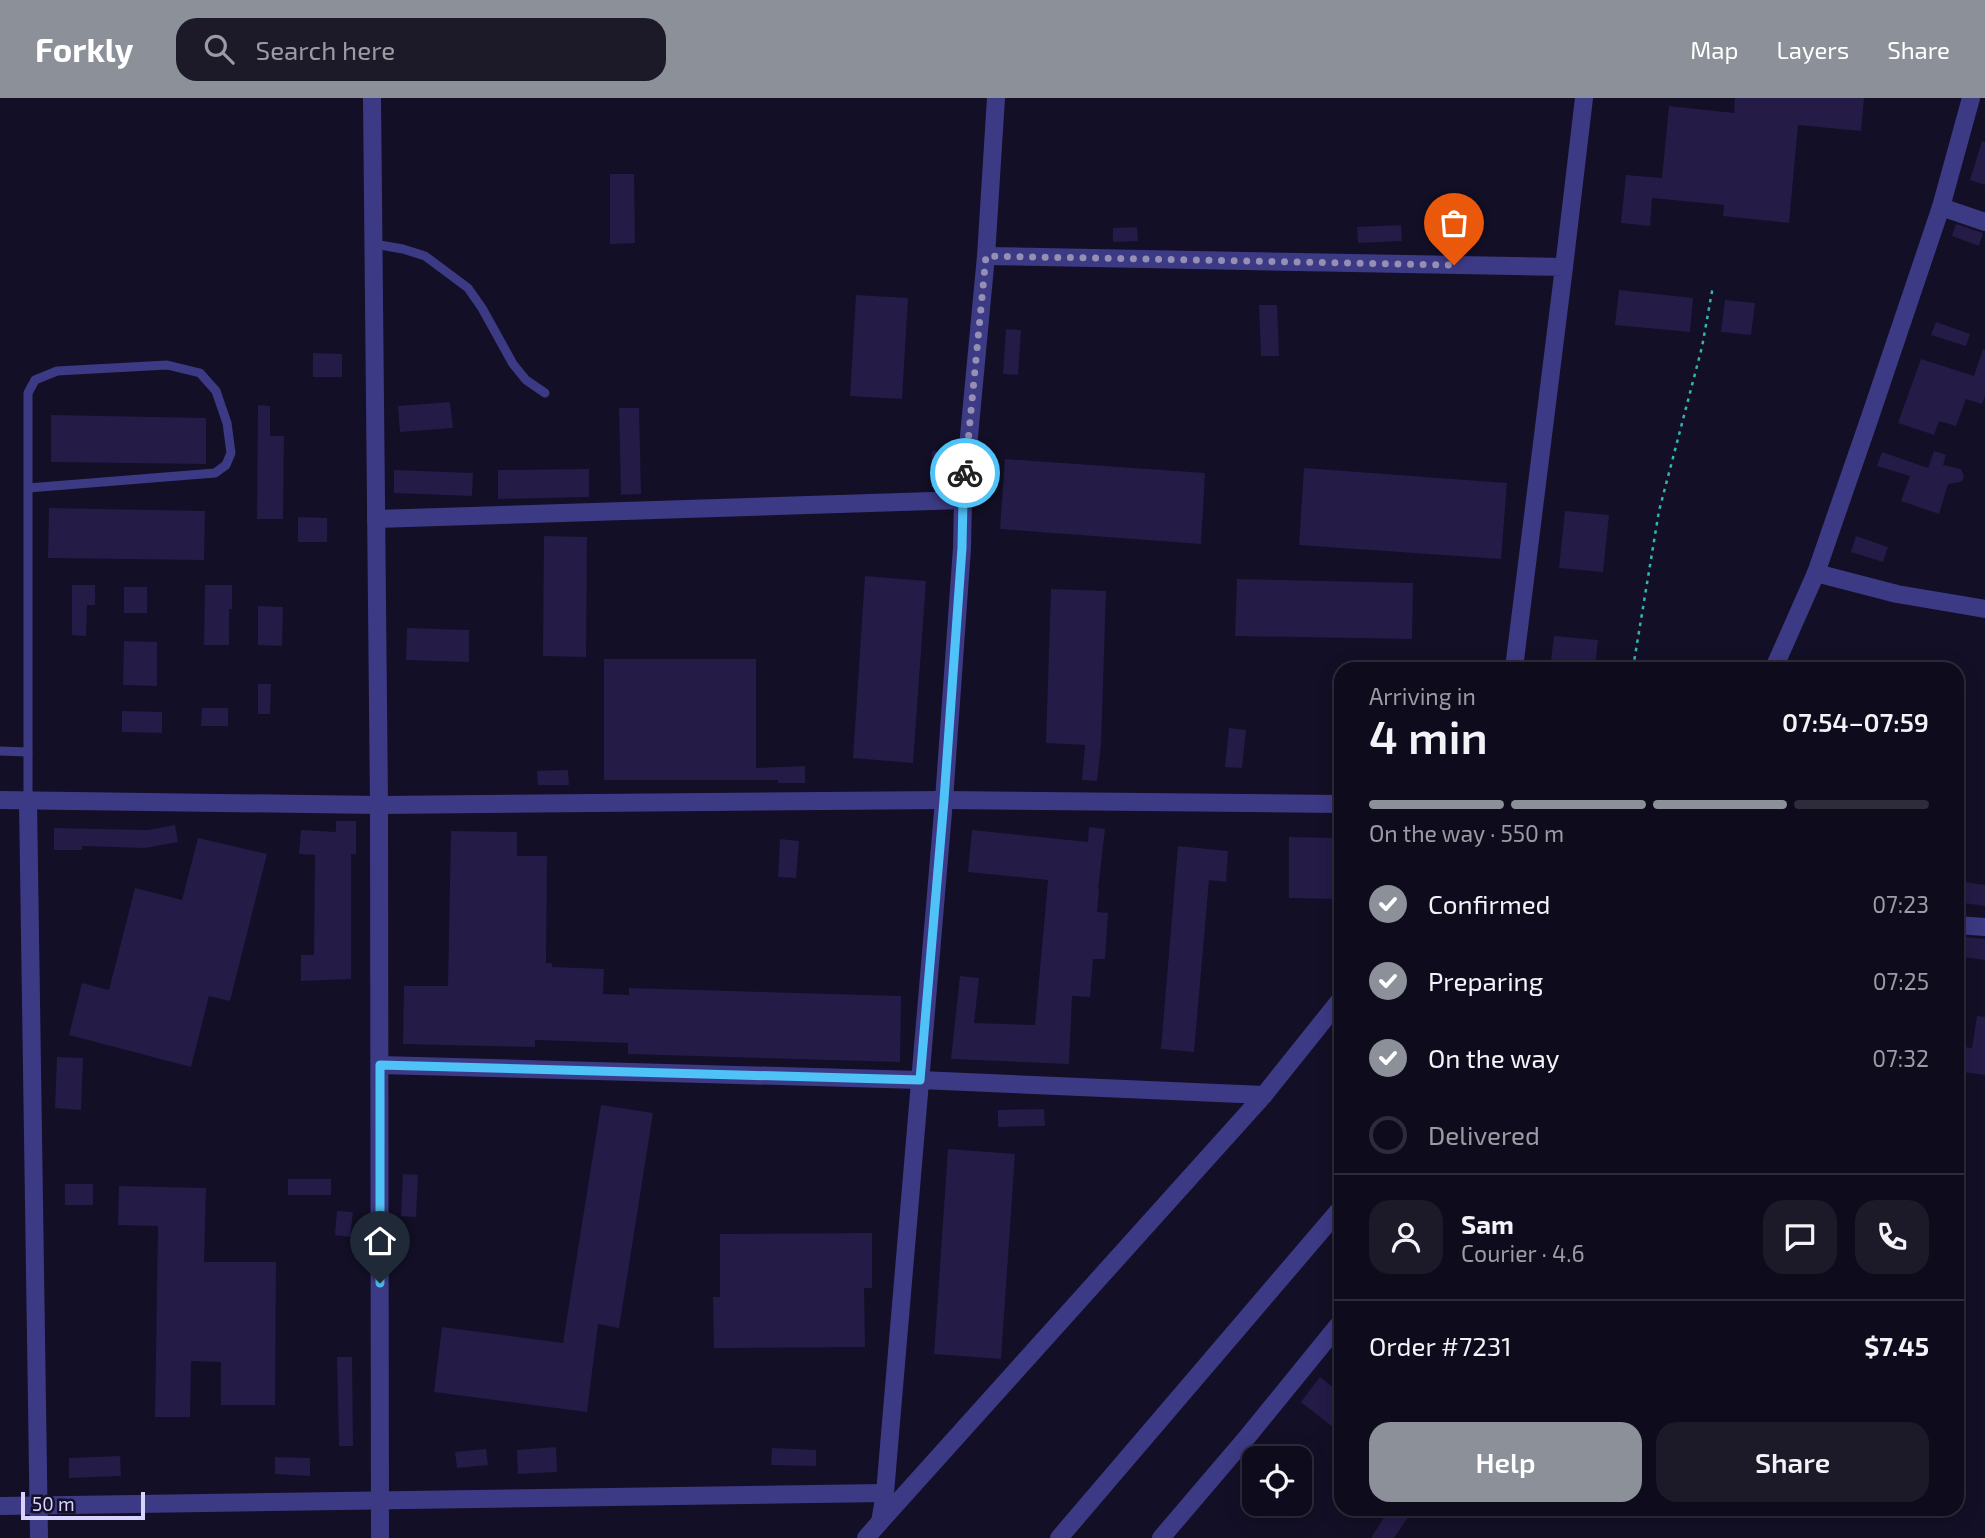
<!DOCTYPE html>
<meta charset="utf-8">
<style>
body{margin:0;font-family:"Exo 2",sans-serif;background:#1c1929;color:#f1f3f6;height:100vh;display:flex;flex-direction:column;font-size:26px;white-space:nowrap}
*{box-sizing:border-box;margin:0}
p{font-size:23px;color:#9b9ba3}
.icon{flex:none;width:38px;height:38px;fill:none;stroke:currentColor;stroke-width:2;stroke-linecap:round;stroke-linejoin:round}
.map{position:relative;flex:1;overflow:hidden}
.details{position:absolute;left:1334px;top:564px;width:630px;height:854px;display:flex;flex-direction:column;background:#0e0b1c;border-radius:21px;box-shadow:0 4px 18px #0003,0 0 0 2px #2e2b3b}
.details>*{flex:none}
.buttons{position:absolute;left:1242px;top:1348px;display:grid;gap:14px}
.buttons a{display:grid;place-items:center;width:70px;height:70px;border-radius:14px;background:#0e0b1c;box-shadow:0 4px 18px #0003,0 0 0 2px #2e2b3b;font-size:35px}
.scale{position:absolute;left:21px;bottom:18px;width:124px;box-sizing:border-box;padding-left:7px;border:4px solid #d9d4ff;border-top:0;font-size:19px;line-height:24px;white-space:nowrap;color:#d9d4ff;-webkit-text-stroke:5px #130f26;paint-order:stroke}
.pin{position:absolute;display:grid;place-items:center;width:60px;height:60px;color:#fff;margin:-72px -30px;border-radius:50% 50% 50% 0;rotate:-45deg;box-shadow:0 0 7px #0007}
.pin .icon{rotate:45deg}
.courier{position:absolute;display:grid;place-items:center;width:70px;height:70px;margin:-35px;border:5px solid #4fc3f7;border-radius:50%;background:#fff;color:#222;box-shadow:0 2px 9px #0007}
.summary em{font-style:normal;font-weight:600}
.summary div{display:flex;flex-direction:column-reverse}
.summary{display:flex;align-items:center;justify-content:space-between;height:119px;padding:0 35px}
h1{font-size:46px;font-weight:600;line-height:52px}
.bar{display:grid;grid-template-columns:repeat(4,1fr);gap:10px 7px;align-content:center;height:84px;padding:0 35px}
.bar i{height:9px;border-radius:5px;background:#2e2b3b}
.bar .selected{background:#8c9099}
.bar p{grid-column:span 4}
.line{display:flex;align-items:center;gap:18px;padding:0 35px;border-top:2px solid #2e2b3b}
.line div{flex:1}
.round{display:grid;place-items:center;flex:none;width:74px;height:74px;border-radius:21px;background:#1c1929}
ol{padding:0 35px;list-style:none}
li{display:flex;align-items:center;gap:21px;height:77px}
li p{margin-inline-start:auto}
li .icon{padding:7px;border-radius:50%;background:#8c9099;color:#fff;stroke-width:4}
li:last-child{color:#9b9ba3}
li i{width:38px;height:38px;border:4px solid #2e2b3b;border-radius:50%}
.button{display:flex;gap:14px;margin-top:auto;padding:14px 35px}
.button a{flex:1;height:80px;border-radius:21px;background:#8c9099;color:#fff;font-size:28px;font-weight:600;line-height:80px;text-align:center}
.button a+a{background:#1c1929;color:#f1f3f6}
header{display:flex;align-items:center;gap:42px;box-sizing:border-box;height:98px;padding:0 35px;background:#8c9099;color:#fff}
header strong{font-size:33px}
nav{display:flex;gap:38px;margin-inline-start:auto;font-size:24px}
.search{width:490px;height:63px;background:#1c1929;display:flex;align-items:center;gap:18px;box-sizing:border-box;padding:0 24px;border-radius:21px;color:#9b9ba3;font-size:26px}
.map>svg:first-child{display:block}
.building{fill:#241b47}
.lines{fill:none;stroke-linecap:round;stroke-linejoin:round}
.path{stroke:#2fb8b0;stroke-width:2.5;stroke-dasharray:3.5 5;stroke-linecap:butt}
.service{stroke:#3d3a85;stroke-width:9}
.minor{stroke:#3d3a85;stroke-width:18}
.done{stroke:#948fb3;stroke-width:7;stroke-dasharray:0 12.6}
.route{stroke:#4fc3f7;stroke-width:9}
</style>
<header>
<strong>Forkly</strong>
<div class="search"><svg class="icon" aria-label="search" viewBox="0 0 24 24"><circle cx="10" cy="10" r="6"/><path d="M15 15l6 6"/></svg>Search here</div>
<nav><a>Map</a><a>Layers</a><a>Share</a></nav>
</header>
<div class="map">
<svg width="1985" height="1440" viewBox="0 0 1985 1440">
<rect width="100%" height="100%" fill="#130f26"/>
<g class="building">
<path d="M1735,0H1864L1861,33L1798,27L1789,125L1723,118L1724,107L1652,100L1650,128L1621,125L1626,77L1662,80L1669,8L1734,15Z"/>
<path d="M1982,43L1985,44V87L1970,82Z"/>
<path d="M610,76H634L635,145L610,146Z"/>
<path d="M1956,126L1983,135L1979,148L1952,138Z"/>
<path d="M1401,127L1402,143L1358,145L1357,129Z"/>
<path d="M1137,129L1138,143L1113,144V130Z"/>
<path d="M1619,192L1693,200L1690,234L1615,227Z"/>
<path d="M856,197L908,200L902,301L850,298Z"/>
<path d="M1725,202L1755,205L1751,237L1721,234Z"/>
<path d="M1259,207H1277L1279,258H1261Z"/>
<path d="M1936,224L1970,236L1966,248L1931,237Z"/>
<path d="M1006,231L1021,232L1018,277L1003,276Z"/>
<path d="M1983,251L1985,252V298L1982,306L1966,301L1956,328L1939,323L1934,337L1898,325L1921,261L1974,278Z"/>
<path d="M313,255L342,256V279H313Z"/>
<path d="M450,304L453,330L400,334L398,308Z"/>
<path d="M258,307L270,308V338H284L283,421H257Z"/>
<path d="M619,310H639L641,396L621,397Z"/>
<path d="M51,317L206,320V366L51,364Z"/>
<path d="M932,353H946L945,389H931Z"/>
<path d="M1934,353L1946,357L1943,367L1961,371L1964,378L1963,382L1960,384L1948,386L1939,416L1901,403L1910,378L1877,368L1882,354L1928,370Z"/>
<path d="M1005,361L1205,375L1201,446L1000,431Z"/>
<path d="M1304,370L1507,385L1501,461L1299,447Z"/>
<path d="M589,371V399L498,401V372Z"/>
<path d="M394,372L473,375L472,398L394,395Z"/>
<path d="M49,410L205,413L204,462L48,460Z"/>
<path d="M1565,413L1609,417L1603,474L1559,470Z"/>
<path d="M298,419L327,420V444H298Z"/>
<path d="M544,438L587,439L586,559L543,558Z"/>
<path d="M1856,438L1888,449L1883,464L1851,454Z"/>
<path d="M865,478L926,483L913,665L853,660Z"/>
<path d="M1237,481L1413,485L1412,541L1235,538Z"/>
<path d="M72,487H95V507H87L86,538L72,537Z"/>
<path d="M205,487H232V511H229V547H204Z"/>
<rect x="124" y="489" width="23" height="26"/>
<path d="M1051,491L1106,493L1101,647L1097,683L1082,682L1085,647L1046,645Z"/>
<path d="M258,508L283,509L282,548L258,547Z"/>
<path d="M407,530L469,532V564L406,562Z"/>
<path d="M1554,538L1598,542L1595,570H1550Z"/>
<path d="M124,543L157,544V588L123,587Z"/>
<path d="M604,561H756V670L805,668V685H778V682H604Z"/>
<path d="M258,586H271L270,616H258Z"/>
<path d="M202,610H228V628H201Z"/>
<path d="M122,613L162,614V635L122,634Z"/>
<path d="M1229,630L1246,632L1242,670L1225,669Z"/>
<path d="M568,672L569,687H538L537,673Z"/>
<path d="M336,723H356V756H351V881L301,883V857H314L315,757L299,756L301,732L336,734Z"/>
<path d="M175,727L178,744L145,750L82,748V752H54V730L148,732Z"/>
<path d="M1089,729L1105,731L1098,791H1099L1097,814L1108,815L1105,861H1093L1090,899L1072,898L1069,966L951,961L960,878L979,880L974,925L1035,927L1048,782L968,774L972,732L1088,744Z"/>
<path d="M451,733L517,734V758H547L546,865H552V869L604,871L603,896L629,897V890L901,898L900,964L628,956V945L535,942V949L403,946L404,888H448Z"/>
<path d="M1289,739L1340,740V801L1289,800Z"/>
<path d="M198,740L267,756L230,903L209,898L191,969L69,937L82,885L109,892L135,790L182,802Z"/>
<path d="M780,741L799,743L796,780L778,779Z"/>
<path d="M1178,748L1228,753L1226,784L1209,782L1194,954L1161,951Z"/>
<path d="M1958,783L1985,787V808L1956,804Z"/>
<path d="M1956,838L1985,841V862L1956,858Z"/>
<path d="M1977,918L1985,919V977L1956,973V948L1972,950Z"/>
<path d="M57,959L83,960L81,1012L55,1010Z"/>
<path d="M601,1007L653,1015L619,1230L598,1226L587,1314L434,1294L442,1229L563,1245Z"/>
<path d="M1044,1011L1045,1028L998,1029V1012Z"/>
<path d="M948,1051L1015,1056L1001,1261L934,1256Z"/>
<path d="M403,1076L418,1077L416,1119L401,1118Z"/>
<rect x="288" y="1081" width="43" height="16"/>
<rect x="65" y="1086" width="28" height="21"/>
<path d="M119,1088L206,1090L204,1164H276L275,1307H221V1264L191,1263L190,1319H155L158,1128L118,1127Z"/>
<path d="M337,1113L353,1114L350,1139L335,1137Z"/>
<path d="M872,1135V1190H864L865,1249L714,1250L713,1199H720V1136Z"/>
<path d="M337,1259H352L353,1348H339Z"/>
<path d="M1320,1279L1340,1295V1321L1334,1330L1301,1304Z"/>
<path d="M556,1349L557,1374L518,1376L517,1352Z"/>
<path d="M772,1350L816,1352V1368L771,1367Z"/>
<path d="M486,1351L488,1367L457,1370L455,1354Z"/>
<path d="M120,1358L121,1378L69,1380V1360Z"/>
<path d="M275,1359L310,1360V1378L275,1376Z"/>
<path d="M1390,1410H1414L1394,1440H1371Z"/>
</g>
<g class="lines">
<path class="path" d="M1633,570L1659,413L1702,249L1713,188"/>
<g class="service">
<path d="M374,146L403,151L425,158L468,190L482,210L513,266L526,282L545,295"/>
<path d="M0,653L28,654"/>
<path d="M28,702V295L35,282L57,273L167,267L200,275L216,293L227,325L231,355L226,367L215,375L28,390"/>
</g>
<g class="minor">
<path d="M372,0L379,707L380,1440"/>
<path d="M1941,109L1985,124"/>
<path d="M986,158L1564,169L1514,570"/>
<path d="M1564,169L1584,0"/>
<path d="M376,421L963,402"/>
<path d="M1816,475L1897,496L1985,511"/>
<path d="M1774,570L1816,475L1869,322L1941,109L1971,0"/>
<path d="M0,702L379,707L944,702L1340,706"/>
<path d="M28,702L39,1440"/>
<path d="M1956,827L1985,829"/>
<path d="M380,967L920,982L1264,997"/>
<path d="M0,1408L885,1395"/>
<path d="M880,1424L1264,997L1340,902"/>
<path d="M866,1440L880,1424L885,1395L944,702L962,450L963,402L986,158L996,0"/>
<path d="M1059,1440L1340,1111"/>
<path d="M1161,1440L1248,1338L1340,1225"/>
</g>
</g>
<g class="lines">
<path class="done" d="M965,375L986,158L1454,167"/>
<path class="route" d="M380,1185V967L920,982L944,702L962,450L963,402L965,375"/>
</g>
</svg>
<div class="buttons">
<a><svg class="icon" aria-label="locate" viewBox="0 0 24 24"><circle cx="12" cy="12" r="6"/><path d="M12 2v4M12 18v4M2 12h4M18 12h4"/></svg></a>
</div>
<div class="scale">50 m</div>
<div class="pin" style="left:1454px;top:167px;background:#ea580c"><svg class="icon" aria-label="bag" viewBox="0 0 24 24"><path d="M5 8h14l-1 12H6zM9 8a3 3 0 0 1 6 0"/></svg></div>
<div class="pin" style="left:380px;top:1185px;background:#1f2937"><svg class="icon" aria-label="home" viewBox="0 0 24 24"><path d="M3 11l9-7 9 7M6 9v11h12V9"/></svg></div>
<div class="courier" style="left:965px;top:375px"><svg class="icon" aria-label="bike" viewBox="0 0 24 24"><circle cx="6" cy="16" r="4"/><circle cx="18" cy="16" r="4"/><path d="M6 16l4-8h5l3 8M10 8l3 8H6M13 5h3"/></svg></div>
<section class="details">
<div class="summary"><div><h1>4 min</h1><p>Arriving in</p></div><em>07:54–07:59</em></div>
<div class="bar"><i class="selected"></i><i class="selected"></i><i class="selected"></i><i></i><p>On the way · 550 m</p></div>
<ol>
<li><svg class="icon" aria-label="check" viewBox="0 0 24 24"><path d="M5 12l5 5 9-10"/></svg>Confirmed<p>07:23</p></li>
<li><svg class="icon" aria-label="check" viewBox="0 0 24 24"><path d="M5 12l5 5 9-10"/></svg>Preparing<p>07:25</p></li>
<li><svg class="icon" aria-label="check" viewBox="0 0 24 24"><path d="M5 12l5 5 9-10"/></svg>On the way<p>07:32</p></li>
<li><i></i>Delivered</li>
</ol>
<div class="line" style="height:126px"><a class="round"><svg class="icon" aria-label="person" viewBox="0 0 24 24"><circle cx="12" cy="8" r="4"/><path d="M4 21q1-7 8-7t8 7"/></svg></a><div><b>Sam</b><p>Courier · 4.6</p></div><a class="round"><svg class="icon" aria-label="chat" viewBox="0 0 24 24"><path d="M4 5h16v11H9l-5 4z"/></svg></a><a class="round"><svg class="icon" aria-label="phone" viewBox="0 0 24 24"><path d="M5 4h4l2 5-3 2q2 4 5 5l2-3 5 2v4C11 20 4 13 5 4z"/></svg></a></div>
<div class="line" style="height:91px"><div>Order #7231</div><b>$7.45</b></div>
<div class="button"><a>Help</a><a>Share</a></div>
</section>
</div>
